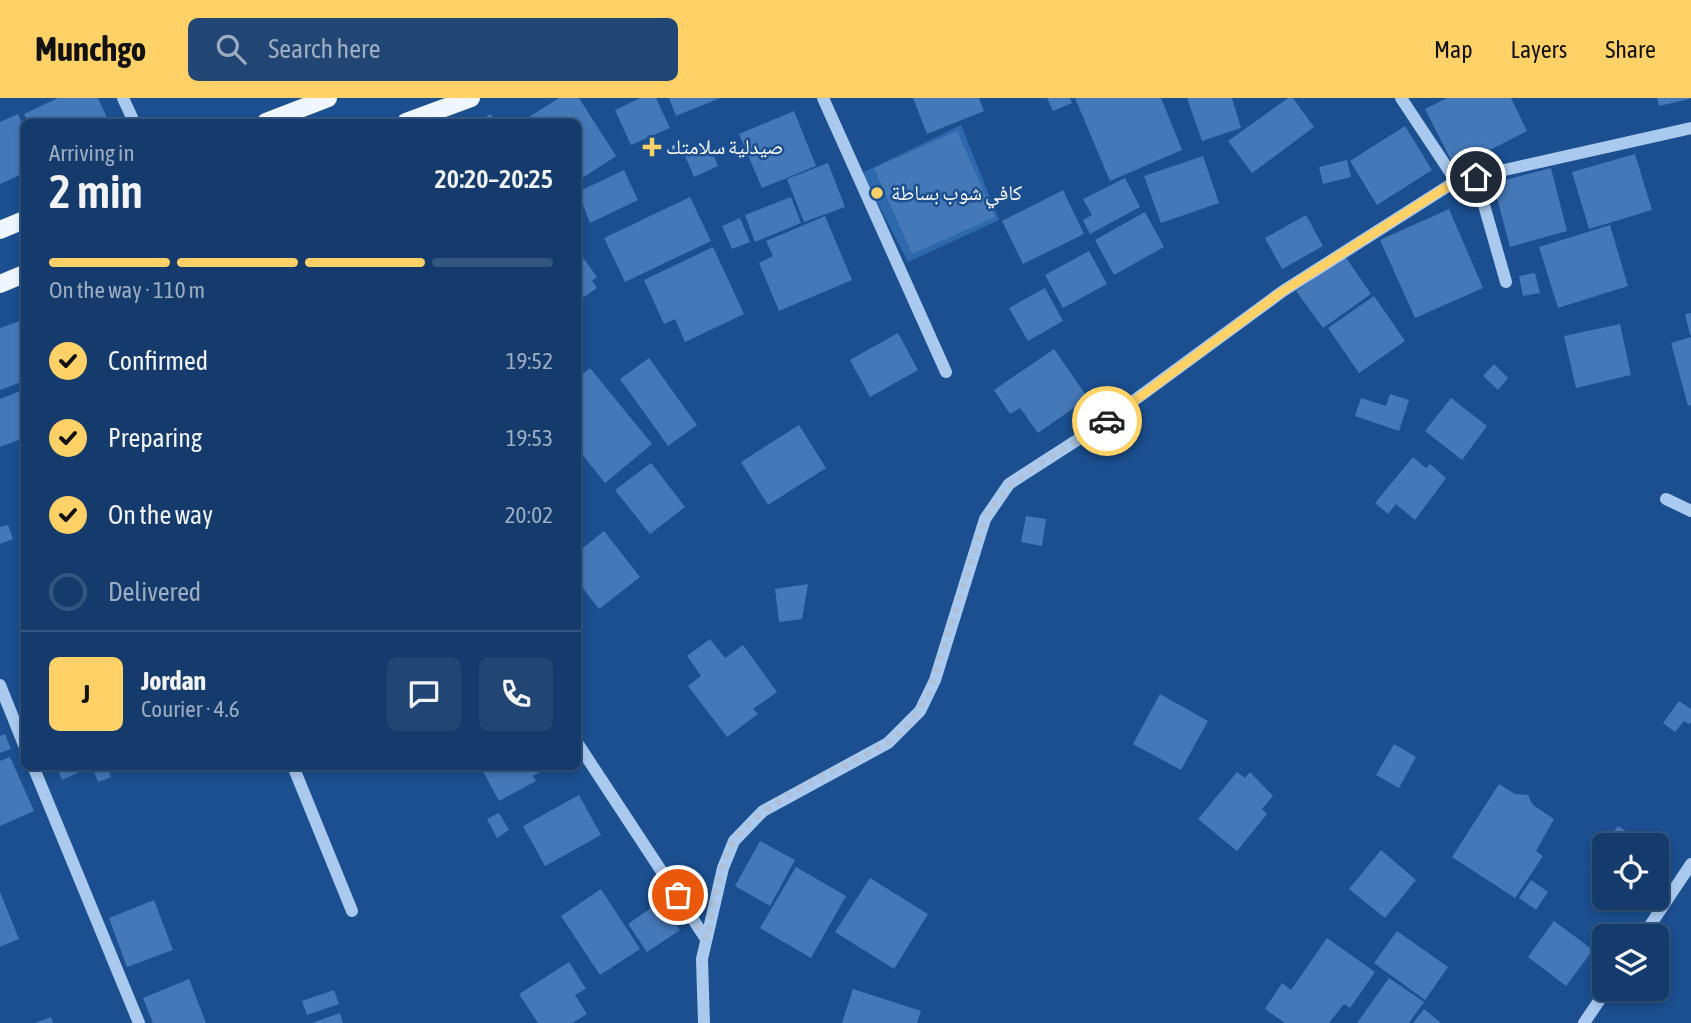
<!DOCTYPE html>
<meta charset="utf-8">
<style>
body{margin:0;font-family:"Asap Condensed","Noto Naskh Arabic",sans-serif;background:#214673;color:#f1f3f6;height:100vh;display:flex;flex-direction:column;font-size:26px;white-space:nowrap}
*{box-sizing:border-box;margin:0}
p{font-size:23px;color:#9dadc1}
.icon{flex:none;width:38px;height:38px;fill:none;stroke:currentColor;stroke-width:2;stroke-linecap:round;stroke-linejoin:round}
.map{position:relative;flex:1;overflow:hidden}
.side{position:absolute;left:21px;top:21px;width:560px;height:651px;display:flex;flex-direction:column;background:#143b6b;border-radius:10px;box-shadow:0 4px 10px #0003,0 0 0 2px #33557e}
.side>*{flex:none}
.buttons{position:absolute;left:1592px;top:735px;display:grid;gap:14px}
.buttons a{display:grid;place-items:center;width:77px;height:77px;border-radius:10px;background:#143b6b;box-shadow:0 4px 10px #0003,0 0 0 2px #33557e;font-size:35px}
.pin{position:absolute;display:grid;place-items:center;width:60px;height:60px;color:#fff;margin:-30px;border:4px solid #fff;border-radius:50%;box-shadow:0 2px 7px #0007}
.courier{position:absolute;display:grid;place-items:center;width:70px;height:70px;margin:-35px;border:5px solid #ffd166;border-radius:50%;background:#fff;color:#222;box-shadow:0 2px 9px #0007}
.headline em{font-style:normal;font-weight:600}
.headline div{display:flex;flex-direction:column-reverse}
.headline{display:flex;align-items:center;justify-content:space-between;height:119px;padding:0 28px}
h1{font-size:46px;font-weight:600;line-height:52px}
.bar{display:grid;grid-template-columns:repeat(4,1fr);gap:10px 7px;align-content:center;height:84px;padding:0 28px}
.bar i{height:9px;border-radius:5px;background:#33557e}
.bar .active{background:#ffd166}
.bar p{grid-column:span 4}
.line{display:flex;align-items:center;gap:18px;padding:0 28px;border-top:2px solid #33557e}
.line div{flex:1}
.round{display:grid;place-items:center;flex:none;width:74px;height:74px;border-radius:10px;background:#214673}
ol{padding:0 28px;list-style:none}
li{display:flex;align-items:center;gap:21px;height:77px}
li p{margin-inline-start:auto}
li .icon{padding:7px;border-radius:50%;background:#ffd166;color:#111;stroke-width:4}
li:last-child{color:#9dadc1}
li i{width:38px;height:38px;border:4px solid #33557e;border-radius:50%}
header{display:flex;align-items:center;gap:42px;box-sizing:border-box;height:98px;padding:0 35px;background:#ffd166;color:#111}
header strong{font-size:33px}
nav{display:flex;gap:38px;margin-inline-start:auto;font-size:24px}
.search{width:490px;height:63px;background:#214673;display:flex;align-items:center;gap:18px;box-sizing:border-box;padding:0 24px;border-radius:10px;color:#9dadc1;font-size:26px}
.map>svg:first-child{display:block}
.green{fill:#2e69ad}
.building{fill:#4478b7}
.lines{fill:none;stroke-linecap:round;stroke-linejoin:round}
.minor{stroke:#a9c9ee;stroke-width:12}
.major{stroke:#f0f6ff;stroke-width:18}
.done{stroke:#afc1d8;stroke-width:7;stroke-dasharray:0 12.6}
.route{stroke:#ffd166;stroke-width:9}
.poi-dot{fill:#ffd166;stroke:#1b4f8f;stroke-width:2.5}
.labels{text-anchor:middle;stroke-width:5;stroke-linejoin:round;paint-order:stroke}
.poi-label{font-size:21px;fill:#fff;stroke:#1b4f8f;text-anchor:start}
</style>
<header>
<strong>Munchgo</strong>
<div class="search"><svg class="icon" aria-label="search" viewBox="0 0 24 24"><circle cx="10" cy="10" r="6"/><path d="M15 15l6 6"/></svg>Search here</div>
<nav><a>Map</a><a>Layers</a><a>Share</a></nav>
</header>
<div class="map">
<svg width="1691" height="925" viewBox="0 0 1691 925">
<rect width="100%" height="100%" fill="#1b4f8f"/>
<path class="green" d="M961,27L999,122L908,164L862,75Z"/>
<g class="building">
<path d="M58,0H98L109,24H28L24,16Z"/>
<path d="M559,0H579L616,58L578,83V24H521Z"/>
<path d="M640,0H656L670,30L631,47L615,12Z"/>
<path d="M669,0H720L676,18Z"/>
<path d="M913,0H979L984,13L927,36Z"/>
<path d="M1047,0H1070L1072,5L1053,13Z"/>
<path d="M1075,0H1161L1182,52L1110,83Z"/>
<path d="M1187,0H1232L1241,30L1202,43Z"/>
<path d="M1288,0H1293L1314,29L1252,75L1228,43Z"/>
<path d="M1447,0H1511L1527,33L1455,70L1425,11Z"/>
<path d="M1657,0H1690V1L1659,8Z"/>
<path d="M794,13L816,68L762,90L739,36Z"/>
<path d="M18,16L24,30V75L0,86V24Z"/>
<path d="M490,16L497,24H471L478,19L481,23Z"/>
<path d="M1405,28L1432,72L1377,107L1350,63Z"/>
<path d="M957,33L995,119L912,156L874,70Z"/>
<path d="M709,47L718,68L694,79L685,58Z"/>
<path d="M1635,56L1652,112L1589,131L1572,74Z"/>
<path d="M1203,58L1219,105L1161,125L1144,78Z"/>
<path d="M1347,62L1351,79L1323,86L1319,69Z"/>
<path d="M828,65L845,109L804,124L787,81Z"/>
<path d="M1551,70L1567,133L1510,149L1493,85Z"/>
<path d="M624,72L638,102L590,125L578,94Z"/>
<path d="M1125,80L1140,109L1090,136L1083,122L1092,117L1083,101Z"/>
<path d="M1063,92L1084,136L1023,166L1002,123Z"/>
<path d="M690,99L711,143L625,184L604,140Z"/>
<path d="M791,99L801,125L755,144L745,117Z"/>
<path d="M1449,111L1483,190L1415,220L1380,142Z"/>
<path d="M1145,114L1164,149L1114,177L1095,142Z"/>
<path d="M1306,117L1323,148L1282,171L1265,140Z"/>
<path d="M825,118L852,182L779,213L759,165L773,158L766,143Z"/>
<path d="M740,120L750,144L732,151L722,128Z"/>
<path d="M1610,127L1628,188L1558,210L1539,149Z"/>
<path d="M713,149L744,216L685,244L675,221L664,226L644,182Z"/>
<path d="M1089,153L1107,186L1063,210L1045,177Z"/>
<path d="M579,154L597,179L592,183L597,190L578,203Z"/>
<path d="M1345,158L1371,196L1323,230L1296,193Z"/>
<path d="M1535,175L1540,195L1523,198L1519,178Z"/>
<path d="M1045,190L1063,223L1028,243L1009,210Z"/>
<path d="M1374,198L1405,243L1359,275L1328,230Z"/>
<path d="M1691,215V237H1690L1685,216Z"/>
<path d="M22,222L24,283L0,292V230Z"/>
<path d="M1620,226L1631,277L1576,290L1564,238Z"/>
<path d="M898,235L918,272L870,299L850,262Z"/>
<path d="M1691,239V307L1688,308L1671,245Z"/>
<path d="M1054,251L1088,300L1038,335L1020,310L1010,316L994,292Z"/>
<path d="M649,260L697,327L668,348L620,281Z"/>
<path d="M1494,266L1508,280L1498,292L1483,278Z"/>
<path d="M590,270L652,346L605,385L578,351V280Z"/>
<path d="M23,292L24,340L0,349V301Z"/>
<path d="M1390,296L1409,302L1399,333L1355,318L1361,300L1386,308Z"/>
<path d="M1451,300L1487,328L1462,362L1425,333Z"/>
<path d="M799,327L826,370L768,407L741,364Z"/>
<path d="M1413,359L1426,370L1430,366L1446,380L1415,422L1396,406L1388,416L1375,405Z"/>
<path d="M651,365L685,409L650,436L615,392Z"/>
<path d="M1026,418L1046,421L1042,448L1021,444Z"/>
<path d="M8,427L13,441L0,446V429Z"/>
<path d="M604,433L640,479L599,511L578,484V454Z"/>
<path d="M808,486L802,521L779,524L775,491Z"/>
<path d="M710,541L725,560L743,547L777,594L753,611L758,616L727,639L688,588L701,578L687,558Z"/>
<path d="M1160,596L1208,623L1181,672L1133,646Z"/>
<path d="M1679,603L1691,611V624L1689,626L1684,623L1675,634L1663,625Z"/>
<path d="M5,636L11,651L0,655V638Z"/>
<path d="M1394,646L1416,659L1399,690L1376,677Z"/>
<path d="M10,659L34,713L0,728V663Z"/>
<path d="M56,668H83L84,672L62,682Z"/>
<path d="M92,668H107L111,679L98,684Z"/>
<path d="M480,668H551L533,678L536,683L499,703Z"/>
<path d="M1237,674L1245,680L1250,674L1273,698L1262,711L1267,716L1237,753L1198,721Z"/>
<path d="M1499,686L1515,696L1528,697L1533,707L1554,721L1536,753L1543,758L1515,800L1452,759Z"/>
<path d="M579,697L601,737L545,768L523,728Z"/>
<path d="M499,715L509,732L497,740L487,721Z"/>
<path d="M1618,728L1645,747H1605V779L1589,768Z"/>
<path d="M760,743L795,762L770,808L735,788Z"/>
<path d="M1381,752L1416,782L1385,820L1349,791Z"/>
<path d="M1657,756L1667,762L1657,776Z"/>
<path d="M796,769L846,798L811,860L760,830Z"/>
<path d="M870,780L928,816L894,871L835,834Z"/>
<path d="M1531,782L1548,794L1536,812L1519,800Z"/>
<path d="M601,791L640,851L600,877L561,818Z"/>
<path d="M0,794L19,841L0,849Z"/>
<path d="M154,802L173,852L127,869L109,820Z"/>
<path d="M661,803L680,832L647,854L628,826Z"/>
<path d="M1554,823L1593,852L1566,888L1528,859Z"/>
<path d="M1397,833L1448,869L1425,902L1374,865Z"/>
<path d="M1327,840L1375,874L1350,910L1344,906L1329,925H1285L1265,911L1282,885L1291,892Z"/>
<path d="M569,864L586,891L575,897L587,916L572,925H538L519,896Z"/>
<path d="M1389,880L1424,904L1409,925H1357Z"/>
<path d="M189,881L206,925H153L143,900Z"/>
<path d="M853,891L921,913L917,925H842Z"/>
<path d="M334,892L339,906L307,917L302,903Z"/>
<path d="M1424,911L1441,925H1413Z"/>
<path d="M340,915L343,925H312Z"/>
<path d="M51,919L53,925H35Z"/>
</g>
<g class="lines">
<g class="minor">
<path d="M123,0L134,24"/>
<path d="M823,0L946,274"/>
<path d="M1401,0L1456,83"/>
<path d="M1476,79L1506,184"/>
<path d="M1666,401L1691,413"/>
<path d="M0,587L24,647"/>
<path d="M578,646L706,841"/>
<path d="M33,668L139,925"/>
<path d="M293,668L352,813"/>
<path d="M1643,838L1691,766"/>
<path d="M704,925L702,861L723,770L734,743L763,713L888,645L920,613L935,582L985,421L1009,386L1102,326L1283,193L1456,83L1691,30"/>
<path d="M1584,925L1607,891"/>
</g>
<g class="major">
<path d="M266,24L328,0"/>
<path d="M406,24L471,0"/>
<path d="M0,132L24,122"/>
<path d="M0,186L24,176"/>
</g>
</g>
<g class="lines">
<path class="done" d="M678,797L706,841C714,809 717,770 735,742C759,704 847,667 888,645L906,630L928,598L985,421C1011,372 1064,355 1107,323"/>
<path class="route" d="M1107,323L1283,193L1456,83L1476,79"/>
</g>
<g class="poi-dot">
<path d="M648.5 38.5h7v7h7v7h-7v7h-7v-7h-7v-7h7z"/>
<circle cx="877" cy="95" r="7"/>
</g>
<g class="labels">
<g class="poi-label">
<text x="666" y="56">صيدلية سلامتك</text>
<text x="891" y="102">كافي شوب بساطة</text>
</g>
</g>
</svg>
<div class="buttons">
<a><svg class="icon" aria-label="locate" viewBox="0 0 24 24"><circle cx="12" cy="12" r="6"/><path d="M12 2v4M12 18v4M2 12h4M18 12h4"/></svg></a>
<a><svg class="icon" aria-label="layers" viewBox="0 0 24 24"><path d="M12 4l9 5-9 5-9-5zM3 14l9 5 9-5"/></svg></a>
</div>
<div class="pin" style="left:678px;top:797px;background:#ea580c"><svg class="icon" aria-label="bag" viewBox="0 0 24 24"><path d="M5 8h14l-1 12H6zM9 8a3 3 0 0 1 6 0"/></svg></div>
<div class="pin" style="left:1476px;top:79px;background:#1f2937"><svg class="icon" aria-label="home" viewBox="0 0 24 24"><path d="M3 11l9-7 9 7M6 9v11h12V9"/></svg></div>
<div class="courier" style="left:1107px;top:323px"><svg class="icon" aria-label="car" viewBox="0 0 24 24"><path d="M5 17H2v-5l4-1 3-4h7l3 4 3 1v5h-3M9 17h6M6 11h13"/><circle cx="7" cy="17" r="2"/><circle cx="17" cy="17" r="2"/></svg></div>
<section class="side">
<div class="headline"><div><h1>2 min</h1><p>Arriving in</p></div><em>20:20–20:25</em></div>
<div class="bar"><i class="active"></i><i class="active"></i><i class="active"></i><i></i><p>On the way · 110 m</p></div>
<ol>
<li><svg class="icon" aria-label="check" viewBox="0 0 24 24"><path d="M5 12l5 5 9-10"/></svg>Confirmed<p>19:52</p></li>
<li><svg class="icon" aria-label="check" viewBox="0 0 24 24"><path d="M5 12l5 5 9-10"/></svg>Preparing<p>19:53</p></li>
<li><svg class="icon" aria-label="check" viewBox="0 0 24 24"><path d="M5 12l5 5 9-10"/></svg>On the way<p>20:02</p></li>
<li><i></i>Delivered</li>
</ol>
<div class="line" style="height:126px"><b class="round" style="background:#ffd166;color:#111">J</b><div><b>Jordan</b><p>Courier · 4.6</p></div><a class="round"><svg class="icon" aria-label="chat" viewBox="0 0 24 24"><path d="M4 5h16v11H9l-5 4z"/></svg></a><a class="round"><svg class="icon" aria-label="phone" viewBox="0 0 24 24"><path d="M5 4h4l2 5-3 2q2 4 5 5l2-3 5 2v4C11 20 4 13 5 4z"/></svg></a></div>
</section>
</div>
